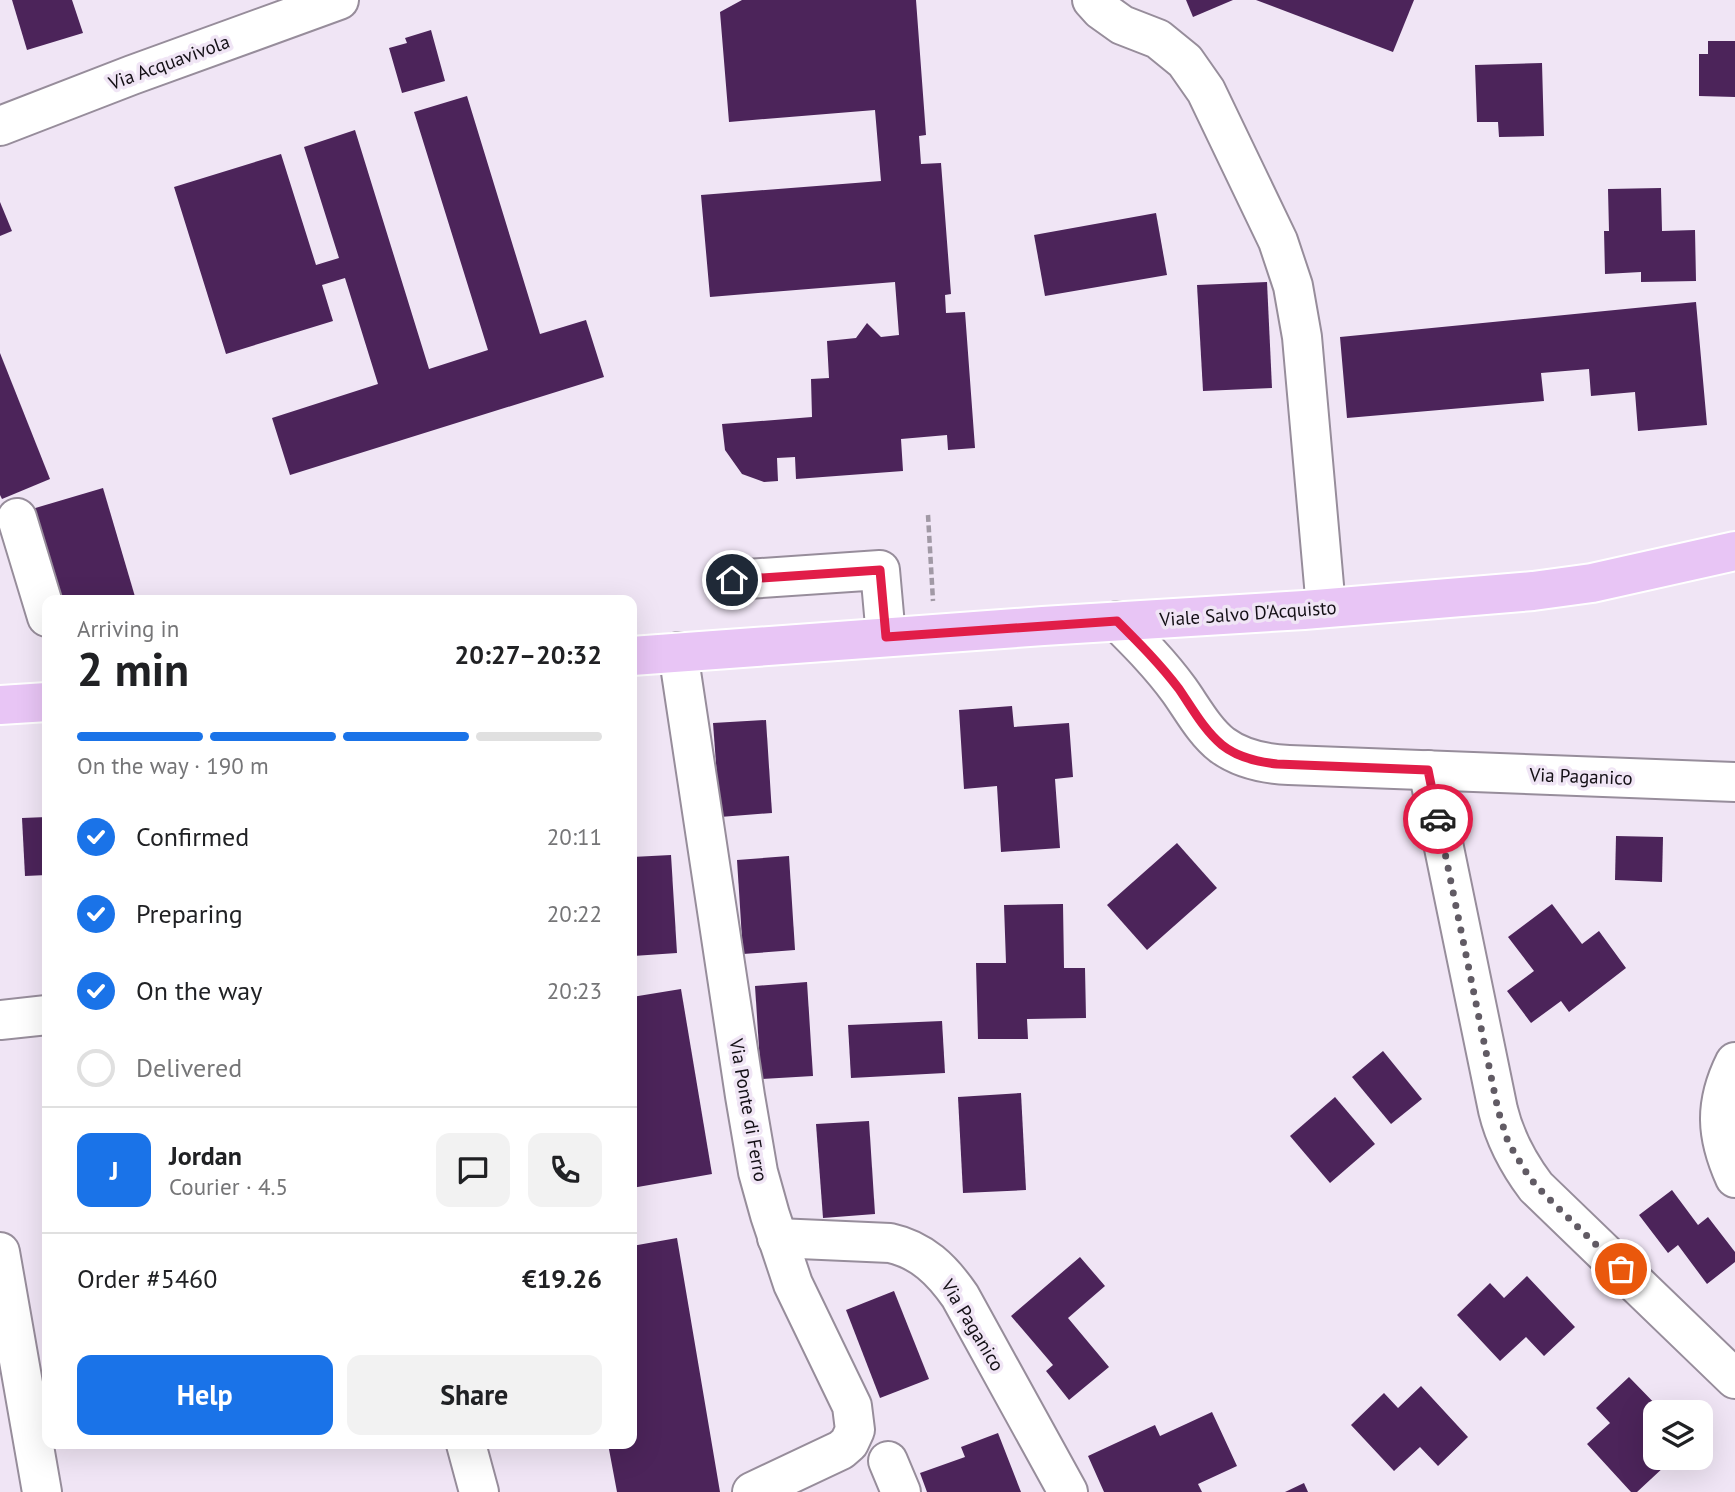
<!DOCTYPE html>
<meta charset="utf-8">
<style>
body{margin:0;font-family:"PT Sans",sans-serif;background:#f2f2f2;color:#202124;height:100vh;display:flex;flex-direction:column;font-size:26px;white-space:nowrap}
*{box-sizing:border-box;margin:0}
p{font-size:23px;color:#757577}
.icon{flex:none;width:38px;height:38px;fill:none;stroke:currentColor;stroke-width:2;stroke-linecap:round;stroke-linejoin:round}
.map{position:relative;flex:1;overflow:hidden}
.details{position:absolute;left:42px;top:595px;width:595px;height:854px;display:flex;flex-direction:column;background:#fff;border-radius:14px;box-shadow:0 7px 28px #0002}
.details>*{flex:none}
.controls{position:absolute;left:1643px;top:1400px;display:grid;gap:14px}
.controls a{display:grid;place-items:center;width:70px;height:70px;border-radius:14px;background:#fff;box-shadow:0 7px 28px #0002;font-size:35px}
.pin{position:absolute;display:grid;place-items:center;width:60px;height:60px;color:#fff;margin:-30px;border:4px solid #fff;border-radius:50%;box-shadow:0 2px 7px #0007}
.courier{position:absolute;display:grid;place-items:center;width:70px;height:70px;margin:-35px;border:5px solid #e11d48;border-radius:50%;background:#fff;color:#222;box-shadow:0 2px 9px #0007}
.overview em{font-style:normal;font-weight:600}
.overview div{display:flex;flex-direction:column-reverse}
.overview{display:flex;align-items:center;justify-content:space-between;height:119px;padding:0 35px}
h1{font-size:46px;font-weight:600;line-height:52px}
.bar{display:grid;grid-template-columns:repeat(4,1fr);gap:10px 7px;align-content:center;height:84px;padding:0 35px}
.bar i{height:9px;border-radius:5px;background:#e0e0e0}
.bar .on{background:#1a73e8}
.bar p{grid-column:span 4}
.line{display:flex;align-items:center;gap:18px;padding:0 35px;border-top:2px solid #e0e0e0}
.line div{flex:1}
.round{display:grid;place-items:center;flex:none;width:74px;height:74px;border-radius:14px;background:#f2f2f2}
ol{padding:0 35px;list-style:none}
li{display:flex;align-items:center;gap:21px;height:77px}
li p{margin-inline-start:auto}
li .icon{padding:7px;border-radius:50%;background:#1a73e8;color:#fff;stroke-width:4}
li:last-child{color:#757577}
li i{width:38px;height:38px;border:4px solid #e0e0e0;border-radius:50%}
.cta{display:flex;gap:14px;margin-top:auto;padding:14px 35px}
.cta a{flex:1;height:80px;border-radius:14px;background:#1a73e8;color:#fff;font-size:28px;font-weight:600;line-height:80px;text-align:center}
.cta a+a{background:#f2f2f2;color:#202124}
.map>svg:first-child{display:block}
.building{fill:#4c245a}
.lines{fill:none;stroke-linecap:round;stroke-linejoin:round}
.minor-casing{stroke:#978d9b;stroke-width:42}
.major-casing{stroke:#fff;stroke-width:42}
.path{stroke:#a199a5;stroke-width:4.5;stroke-dasharray:7 3.5;stroke-linecap:butt}
.minor{stroke:#fff;stroke-width:38}
.major{stroke:#e8c5f5;stroke-width:38}
.done{stroke:#615b64;stroke-width:7;stroke-dasharray:0 12.6}
.route{stroke:#e11d48;stroke-width:9}
.labels{text-anchor:middle;stroke-width:7;stroke-linejoin:round;paint-order:stroke}
.street-label{font-size:19px;fill:#141016;stroke:#f0e5f5}
</style>
<div class="map">
<svg width="1735" height="1492" viewBox="0 0 1735 1492">
<rect width="100%" height="100%" fill="#f0e5f5"/>
<g class="building">
<path d="M12,0H72L83,33L27,50Z"/>
<path d="M742,0H916L926,135L919,136L921,164L941,163L951,294L945,295L946,313L965,312L975,448L948,450L947,435L901,439L903,471L796,479L795,457L777,458L778,481L764,482L742,474L725,450L722,424L812,417L811,379L829,378L827,341L856,338L867,323L881,337L899,335L895,282L710,297L701,195L881,181L875,110L729,122L720,12Z"/>
<path d="M1186,0H1233L1193,17Z"/>
<path d="M1256,0H1414L1393,52Z"/>
<path d="M431,30L445,81L402,93L389,48L407,43L405,38Z"/>
<path d="M1708,41H1735V97L1699,96V54H1708Z"/>
<path d="M1542,63L1544,136L1499,137L1498,122H1477L1475,65Z"/>
<path d="M467,96L540,334L586,320L604,377L290,475L272,418L378,384L345,278L322,285L333,321L226,354L174,187L281,154L316,265L339,258L304,147L355,130L429,369L488,350L414,112Z"/>
<path d="M1661,188L1662,231L1695,230L1696,281L1641,282V272L1605,274L1604,231H1609L1608,189Z"/>
<path d="M0,202L12,231L0,236Z"/>
<path d="M1156,213L1167,275L1045,296L1034,235Z"/>
<path d="M1267,282L1272,388L1203,391L1197,285Z"/>
<path d="M1696,302L1707,425L1638,431L1635,392L1591,396L1589,369L1541,373L1544,401L1347,418L1340,337Z"/>
<path d="M0,353L50,479L2,499L0,495Z"/>
<path d="M103,488L136,600H59L32,509Z"/>
<path d="M1012,706L1014,727L1069,723L1073,777L1055,779L1060,848L1001,852L997,786L964,789L959,710Z"/>
<path d="M766,720L772,813L720,817L713,723Z"/>
<path d="M47,817V875L25,876L22,818Z"/>
<path d="M1616,836L1663,837L1662,882L1615,880Z"/>
<path d="M1177,843L1217,888L1147,950L1107,905Z"/>
<path d="M671,855L677,953L633,956L632,857Z"/>
<path d="M789,856L795,950L743,954L737,860Z"/>
<path d="M1063,904L1064,968H1085L1086,1018L1027,1019L1028,1039H978L976,963H1006L1004,905Z"/>
<path d="M1552,904L1582,944L1599,931L1626,968L1569,1012L1561,1001L1531,1023L1507,991L1534,971L1508,937Z"/>
<path d="M807,982L813,1076L761,1079L755,986Z"/>
<path d="M681,989L712,1174L632,1188V997Z"/>
<path d="M942,1021L945,1073L851,1078L848,1025Z"/>
<path d="M1383,1051L1422,1099L1391,1124L1352,1077Z"/>
<path d="M1021,1093L1026,1190L963,1193L958,1097Z"/>
<path d="M1335,1097L1375,1144L1330,1183L1290,1136Z"/>
<path d="M869,1121L875,1214L823,1218L816,1124Z"/>
<path d="M1672,1190L1698,1225L1708,1217L1735,1252V1262L1707,1284L1678,1245L1668,1253L1639,1215Z"/>
<path d="M677,1238L720,1492H617L608,1444H632V1246Z"/>
<path d="M1080,1257L1105,1286L1068,1318L1109,1367L1069,1400L1046,1371L1053,1365L1011,1316Z"/>
<path d="M1527,1276L1575,1327L1544,1356L1526,1337L1500,1361L1457,1315L1490,1283L1504,1298Z"/>
<path d="M894,1291L929,1379L880,1398L846,1310Z"/>
<path d="M1629,1377L1663,1412H1656V1439L1647,1447L1665,1466L1637,1492H1631L1587,1444L1610,1423L1596,1408Z"/>
<path d="M1421,1386L1468,1437L1438,1466L1420,1447L1394,1471L1351,1425L1384,1393L1398,1408Z"/>
<path d="M1212,1412L1237,1466L1198,1484L1202,1492H1104L1088,1456L1155,1425L1160,1436Z"/>
<path d="M998,1433L1021,1492H927L920,1473L965,1457L961,1447Z"/>
<path d="M1304,1483L1308,1492H1285Z"/>
</g>
<g class="lines">
<defs>
<g id="minor">
<path d="M1092,0L1101,10L1122,25L1158,39L1185,61L1206,91L1278,241L1293,286L1302,337L1326,608"/>
<path d="M0,126L132,75L339,0"/>
<path d="M17,518L47,617"/>
<path d="M732,580L880,570L886,637"/>
<path d="M1117,621C1139,643 1160,664 1179,690C1192,708 1204,731 1222,745C1241,759 1266,764 1289,765L1735,782"/>
<path d="M678,652L745,1096L758,1172L770,1215L793,1284L852,1406L855,1430L849,1443L841,1450L752,1492"/>
<path d="M1428,770L1498,1110C1505,1139 1518,1163 1536,1187L1735,1379"/>
<path d="M0,1020L47,1015"/>
<path d="M1735,1062C1714,1104 1716,1136 1735,1178"/>
<path d="M777,1238L890,1243C922,1250 942,1270 960,1296L1068,1492"/>
<path d="M0,1252L42,1492"/>
<path d="M466,1444L479,1492"/>
<path d="M888,1461L901,1492"/>
</g>
<g id="major">
<path d="M632,656L1043,626L1304,610L1533,591L1592,583L1735,551"/>
<path d="M0,705L47,702"/>
</g>
</defs>
<use href="#minor" class="minor-casing"/>
<use href="#major" class="major-casing"/>
<path class="path" d="M928,515L933,601"/>
<use href="#minor" class="minor"/>
<use href="#major" class="major"/>
</g>
<g class="lines">
<path class="done" d="M1438,819L1498,1110L1508,1142L1529,1177L1545,1195L1621,1269"/>
<path class="route" d="M732,580L880,570L886,637L1117,621C1139,643 1160,664 1179,689C1192,708 1204,730 1222,745C1237,757 1258,762 1277,764L1428,770L1438,819"/>
</g>
<g class="labels">
<g class="street-label">
<text transform="translate(169 62) rotate(-20)" y="7">Via Acquavivola</text>
<text transform="translate(1248 613) rotate(-4)" y="7">Viale Salvo D'Acquisto</text>
<text transform="translate(1581 776) rotate(2)" y="7">Via Paganico</text>
<text transform="translate(749 1110) rotate(80)" y="7">Via Ponte di Ferro</text>
<text transform="translate(973 1325) rotate(59)" y="7">Via Paganico</text>
</g>
</g>
</svg>
<div class="controls">
<a><svg class="icon" aria-label="layers" viewBox="0 0 24 24"><path d="M12 4l9 5-9 5-9-5zM3 14l9 5 9-5"/></svg></a>
</div>
<div class="pin" style="left:1621px;top:1269px;background:#ea580c"><svg class="icon" aria-label="bag" viewBox="0 0 24 24"><path d="M5 8h14l-1 12H6zM9 8a3 3 0 0 1 6 0"/></svg></div>
<div class="pin" style="left:732px;top:580px;background:#1f2937"><svg class="icon" aria-label="home" viewBox="0 0 24 24"><path d="M3 11l9-7 9 7M6 9v11h12V9"/></svg></div>
<div class="courier" style="left:1438px;top:819px"><svg class="icon" aria-label="car" viewBox="0 0 24 24"><path d="M5 17H2v-5l4-1 3-4h7l3 4 3 1v5h-3M9 17h6M6 11h13"/><circle cx="7" cy="17" r="2"/><circle cx="17" cy="17" r="2"/></svg></div>
<section class="details">
<div class="overview"><div><h1>2 min</h1><p>Arriving in</p></div><em>20:27–20:32</em></div>
<div class="bar"><i class="on"></i><i class="on"></i><i class="on"></i><i></i><p>On the way · 190 m</p></div>
<ol>
<li><svg class="icon" aria-label="check" viewBox="0 0 24 24"><path d="M5 12l5 5 9-10"/></svg>Confirmed<p>20:11</p></li>
<li><svg class="icon" aria-label="check" viewBox="0 0 24 24"><path d="M5 12l5 5 9-10"/></svg>Preparing<p>20:22</p></li>
<li><svg class="icon" aria-label="check" viewBox="0 0 24 24"><path d="M5 12l5 5 9-10"/></svg>On the way<p>20:23</p></li>
<li><i></i>Delivered</li>
</ol>
<div class="line" style="height:126px"><b class="round" style="background:#1a73e8;color:#fff">J</b><div><b>Jordan</b><p>Courier · 4.5</p></div><a class="round"><svg class="icon" aria-label="chat" viewBox="0 0 24 24"><path d="M4 5h16v11H9l-5 4z"/></svg></a><a class="round"><svg class="icon" aria-label="phone" viewBox="0 0 24 24"><path d="M5 4h4l2 5-3 2q2 4 5 5l2-3 5 2v4C11 20 4 13 5 4z"/></svg></a></div>
<div class="line" style="height:91px"><div>Order #5460</div><b>€19.26</b></div>
<div class="cta"><a>Help</a><a>Share</a></div>
</section>
</div>
